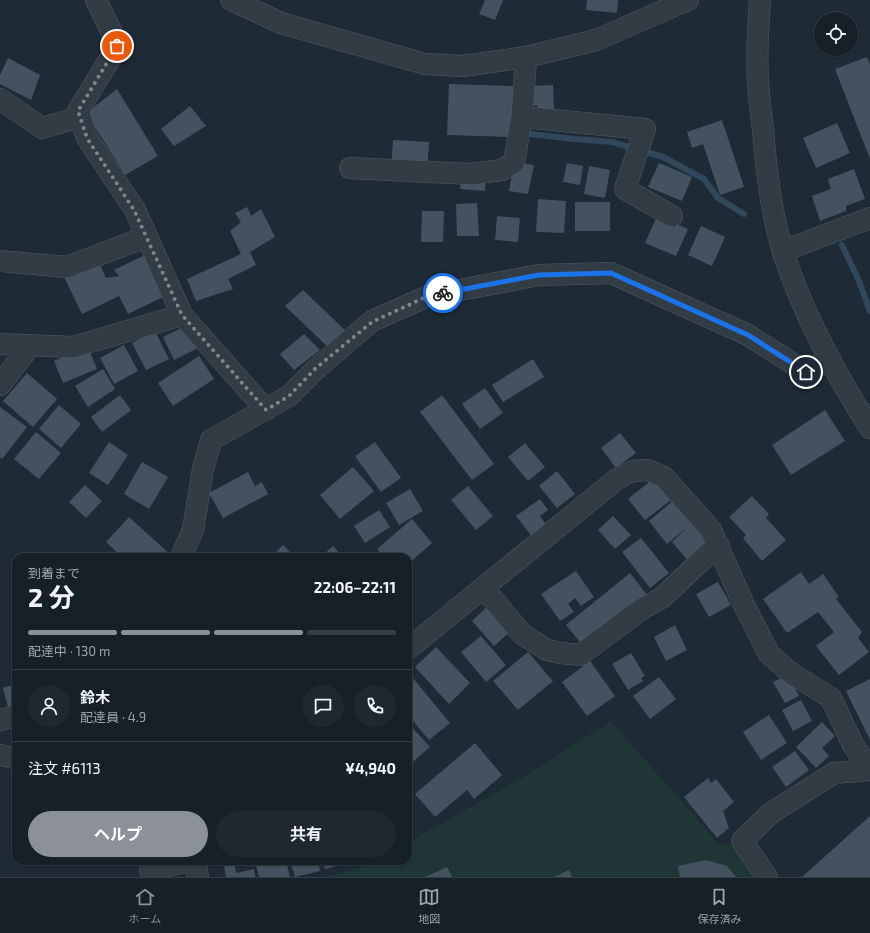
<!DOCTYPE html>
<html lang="ja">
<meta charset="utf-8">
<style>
body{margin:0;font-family:"Exo 2","Noto Sans JP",sans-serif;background:#1f2830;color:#f1f3f6;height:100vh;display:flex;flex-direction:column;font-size:15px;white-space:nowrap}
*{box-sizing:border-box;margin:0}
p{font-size:13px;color:#9ea3a8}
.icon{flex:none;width:22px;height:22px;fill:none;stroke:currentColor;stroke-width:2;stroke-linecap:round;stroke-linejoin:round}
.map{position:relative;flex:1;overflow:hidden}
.details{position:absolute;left:12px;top:553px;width:400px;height:312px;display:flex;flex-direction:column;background:#162028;border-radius:12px;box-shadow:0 1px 3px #0004,0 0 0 1px #353e45}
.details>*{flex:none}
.fabs{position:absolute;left:814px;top:12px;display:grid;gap:8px}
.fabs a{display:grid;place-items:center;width:44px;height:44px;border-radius:50%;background:#162028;box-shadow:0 1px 3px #0004,0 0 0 1px #353e45;font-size:20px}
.pin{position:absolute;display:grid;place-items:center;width:34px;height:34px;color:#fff;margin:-17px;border:2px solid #fff;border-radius:50%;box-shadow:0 1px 4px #0007}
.courier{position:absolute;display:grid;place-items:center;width:40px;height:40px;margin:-20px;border:3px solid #1a73e8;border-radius:50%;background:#fff;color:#222;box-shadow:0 1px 5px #0007}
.summary em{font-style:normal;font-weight:700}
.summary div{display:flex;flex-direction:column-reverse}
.summary{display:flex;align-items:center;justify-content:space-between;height:68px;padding:0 16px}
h1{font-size:26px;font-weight:700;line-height:30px}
.bar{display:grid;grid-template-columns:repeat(4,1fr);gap:6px 4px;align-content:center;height:48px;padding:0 16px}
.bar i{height:5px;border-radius:3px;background:#353e45}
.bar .current{background:#8c9099}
.bar p{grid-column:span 4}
.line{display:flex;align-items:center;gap:10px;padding:0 16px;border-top:1px solid #353e45}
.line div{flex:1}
.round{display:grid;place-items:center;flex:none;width:42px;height:42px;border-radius:21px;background:#1f2830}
.button{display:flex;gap:8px;margin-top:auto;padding:8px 16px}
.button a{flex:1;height:46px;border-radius:24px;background:#8c9099;color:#fff;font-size:16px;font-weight:700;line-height:46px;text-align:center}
.button a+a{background:#1f2830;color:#f1f3f6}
.tabs{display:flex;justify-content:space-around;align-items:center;height:56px;border-top:1px solid #353e45;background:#162028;font-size:11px;color:#9ea3a8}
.tabs a{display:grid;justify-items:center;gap:2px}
.tabs .current{color:#8c9099}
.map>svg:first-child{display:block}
.green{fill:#203636}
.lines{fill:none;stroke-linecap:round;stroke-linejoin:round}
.stream{stroke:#31485c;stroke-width:6}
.building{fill:#44525f}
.minor-casing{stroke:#4f5a64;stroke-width:22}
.minor{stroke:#323c45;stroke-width:21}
.done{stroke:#7a8691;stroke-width:4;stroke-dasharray:0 7.2}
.route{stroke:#1a73e8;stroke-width:5}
</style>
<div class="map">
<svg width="870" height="877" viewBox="0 0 870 877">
<rect width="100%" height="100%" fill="#1e2a35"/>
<path class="green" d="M611,721L719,844H730L760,877H326L365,866L373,861H408V842L515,782Z"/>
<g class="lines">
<g class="stream">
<path d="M522,133L574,139L612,142L663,157L704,179L718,198L744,214"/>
<path d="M842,245L859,281L870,311"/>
</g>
</g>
<g class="building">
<path d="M485,0H503L495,20L479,14Z"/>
<path d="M587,0H618L617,13L586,10Z"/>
<path d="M867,57L870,65V159L835,69Z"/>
<path d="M8,58L40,75L31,100L0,84V75Z"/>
<path d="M449,84L514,86L512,137L447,135Z"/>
<path d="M553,85L554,113L539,114L537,105L528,107V86Z"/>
<path d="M117,89L158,156L125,175L86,113Z"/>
<path d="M190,106L206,126L174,146L161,129Z"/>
<path d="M722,120L744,187L720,195L703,144L692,148L687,132Z"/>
<path d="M837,123L850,153L816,168L803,138Z"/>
<path d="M393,140L429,142L427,172L391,170Z"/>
<path d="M514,162L534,165L528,194L509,191Z"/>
<path d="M463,163L487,166L485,191L460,189Z"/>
<path d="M567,163L583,166L580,185L563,182Z"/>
<path d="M659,163L692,177L682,201L648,187Z"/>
<path d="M589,166L610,170L605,198L584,194Z"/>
<path d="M854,169L865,199L846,206V211L820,221L812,196L831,189L828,179Z"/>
<path d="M538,199L566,201L564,233L536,232Z"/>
<rect x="575" y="202" width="35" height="29"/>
<path d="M477,203L479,236H457L456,204Z"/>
<path d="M247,207L251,216L261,209L275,237L250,252L256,265L228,279L233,289L196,301L187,279L241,254L230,231L241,222L235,213Z"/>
<path d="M422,211H444L443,242H421Z"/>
<path d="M497,216L520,218L518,242L495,240Z"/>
<path d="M657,216L688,229L676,256L645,243Z"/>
<path d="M701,226L725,237L712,266L688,255Z"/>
<path d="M147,254L167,295L128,314L119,296L82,314L64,277L98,261L106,278L119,276L114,270Z"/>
<path d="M303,290L347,332L330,349L285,306Z"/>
<path d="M189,324L200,347L174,360L163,337Z"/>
<path d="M155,331L169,359L146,370L132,343Z"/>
<path d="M304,334L320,350L294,370L280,354Z"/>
<path d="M124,345L138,371L114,384L100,358Z"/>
<path d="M88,347L97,369L63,383L54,361Z"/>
<path d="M199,356L214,379L173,406L158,383Z"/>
<path d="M533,359L544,377L503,402L492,385Z"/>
<path d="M103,369L115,389L88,407L75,386Z"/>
<path d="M27,373L57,399L33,427L3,401Z"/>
<path d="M485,388L503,413L480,429L462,404Z"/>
<path d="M120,395L131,410L102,432L91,417Z"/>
<path d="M442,395L494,464L472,480L420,412Z"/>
<path d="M59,405L81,424L61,448L39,429Z"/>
<path d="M0,407L27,427L2,459L0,458Z"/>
<path d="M825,410L845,441L791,475L772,445Z"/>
<path d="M36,432L61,453L39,479L14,459Z"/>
<path d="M620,433L636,453L616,468L601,448Z"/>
<path d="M109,442L128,455L108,485L89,473Z"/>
<path d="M375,442L401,478L381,492L355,456Z"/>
<path d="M525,443L545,467L528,481L508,457Z"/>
<path d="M142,462L168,477L149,509L124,494Z"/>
<path d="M353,467L374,491L340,519L320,495Z"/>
<path d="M557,471L575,494L557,508L539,486Z"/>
<path d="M248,472L255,486L262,482L268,494L223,518L209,493Z"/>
<path d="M654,478L671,500L645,520L628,499Z"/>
<path d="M85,485L102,501L86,518L69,502Z"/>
<path d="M468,486L493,516L476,530L451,500Z"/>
<path d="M410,489L423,511L399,525L386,503Z"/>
<path d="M752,496L769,514L766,518L786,540L762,561L743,538L746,535L729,517Z"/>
<path d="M540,499L548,510L540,516L547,526L532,537L516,516Z"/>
<path d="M674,500L713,545L691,564L672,542L687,527L667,544L649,521Z"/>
<path d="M379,510L390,527L365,543L354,526Z"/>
<path d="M613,516L631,535L615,549L598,530Z"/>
<path d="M129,517L173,557H122L106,542Z"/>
<path d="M412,519L432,543L408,564V557H384L377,549Z"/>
<path d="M641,538L669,573L650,588L622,552Z"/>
<path d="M283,545L295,557H271Z"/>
<path d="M333,546L343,557H321Z"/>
<path d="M576,571L594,597L581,606L575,598L568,604L574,612L560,621L541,594Z"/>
<path d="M801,572L809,584L823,574L839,597L836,599L862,632L858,638L869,652L839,675L816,646L834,632L818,612L787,633L763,599Z"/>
<path d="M630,573L648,596L584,647L566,625Z"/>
<path d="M718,582L731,605L709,617L696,594Z"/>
<path d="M490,604L513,629L494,646L472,621Z"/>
<path d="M675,625L687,650L666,661L654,637Z"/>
<path d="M481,636L506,665L486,682L461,652Z"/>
<path d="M436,647L470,683L449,704L415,667Z"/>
<path d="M528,652L553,681L518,710L493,681Z"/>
<path d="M631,653L645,676L641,678L643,681L628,690L612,664Z"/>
<path d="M590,661L615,696L587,716L562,682Z"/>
<path d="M408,672L450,723L429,740L408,715Z"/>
<path d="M788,675L799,696L785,703L773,682Z"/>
<path d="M659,677L676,699L650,719L633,696Z"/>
<path d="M870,679V740L846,691Z"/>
<path d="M16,684V705L8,707L3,688Z"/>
<path d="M801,700L812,721L793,731L782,710Z"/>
<path d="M769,715L787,743L761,760L743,732Z"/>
<path d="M822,722L835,736L822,748L829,756L816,768L796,747Z"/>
<path d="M408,723L430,747L408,766Z"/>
<path d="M475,743L502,775L474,799L467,790L435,817L415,794Z"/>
<path d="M795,751L809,770L786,787L772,767Z"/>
<path d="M708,778L711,783L716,779L734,802L723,811L729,828L717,838L684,797Z"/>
<path d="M870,816V877H802Z"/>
<path d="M706,860L727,866L736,877H680L678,866Z"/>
<path d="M255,861H271L272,864L286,861L290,877H259Z"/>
<path d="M290,861H318L320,871L295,877Z"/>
<path d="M323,861H353V862L325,869Z"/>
<path d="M234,862L236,873L254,869L255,877H226L224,865Z"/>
<path d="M447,867L452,877H425Z"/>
<path d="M569,870L572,877H554Z"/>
</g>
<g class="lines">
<defs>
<g id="minor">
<path d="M96,0L114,37L117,47L78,111L87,138L135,210L182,315L266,410"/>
<path d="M231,0L281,23L369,48L425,64L463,66L526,57L596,40L688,0"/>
<path d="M760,0C758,27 756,54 758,82C759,98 761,114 763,130C766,171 771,212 783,252C803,314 835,373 870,428"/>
<path d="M526,57L522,117L645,129L625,189L672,216"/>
<path d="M0,99L42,128L80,117"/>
<path d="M350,168L471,174L502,170L514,162L522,117"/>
<path d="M783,251L870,218"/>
<path d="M0,261L67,267L146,237"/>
<path d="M0,344L73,347L182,315"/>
<path d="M0,385L31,345"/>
<path d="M181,557L193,530L203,469L211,440L289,396L316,369L372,321L428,296L539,275L611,273L748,335L806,372L830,359"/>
<path d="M484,587L491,597L522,634L547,650L561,653L580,655L642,609L663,597L709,553L719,546"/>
<path d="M408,649L617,479L633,471L648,470L664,477L711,530L744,605L769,654L791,673L831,698L853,745L870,769"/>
<path d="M0,720L16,716"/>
<path d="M0,755L16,758"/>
<path d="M195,861L198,877"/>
<path d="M150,870L190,861"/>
<path d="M767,877L742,841L771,813L834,773L870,770"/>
</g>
</defs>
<use href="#minor" class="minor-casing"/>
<use href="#minor" class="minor"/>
</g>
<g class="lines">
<path class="done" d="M117,46L78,111L87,138L134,210L182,315L266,410L289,396L316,368L372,322L428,296L443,293"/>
<path class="route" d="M443,293L539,275L611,273L748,335L806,372"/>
</g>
</svg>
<div class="fabs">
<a><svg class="icon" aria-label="locate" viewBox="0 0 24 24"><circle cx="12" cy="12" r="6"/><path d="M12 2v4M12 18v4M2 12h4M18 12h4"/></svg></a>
</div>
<div class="pin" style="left:117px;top:46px;background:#ea580c"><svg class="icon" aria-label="bag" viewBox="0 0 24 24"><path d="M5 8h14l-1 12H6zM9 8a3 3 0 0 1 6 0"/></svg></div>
<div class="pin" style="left:806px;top:372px;background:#1f2937"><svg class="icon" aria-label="home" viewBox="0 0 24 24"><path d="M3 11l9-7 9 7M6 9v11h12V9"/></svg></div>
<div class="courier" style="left:443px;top:293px"><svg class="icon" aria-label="bike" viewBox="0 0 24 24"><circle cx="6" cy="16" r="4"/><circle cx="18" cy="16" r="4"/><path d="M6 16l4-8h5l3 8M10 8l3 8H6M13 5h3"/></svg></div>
<section class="details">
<div class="summary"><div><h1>2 分</h1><p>到着まで</p></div><em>22:06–22:11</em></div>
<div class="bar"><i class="current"></i><i class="current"></i><i class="current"></i><i></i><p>配達中 · 130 m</p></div>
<div class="line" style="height:72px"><a class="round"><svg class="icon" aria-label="person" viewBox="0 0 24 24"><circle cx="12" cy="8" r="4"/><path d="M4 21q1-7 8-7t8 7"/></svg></a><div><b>鈴木</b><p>配達員 · 4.9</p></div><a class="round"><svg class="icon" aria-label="chat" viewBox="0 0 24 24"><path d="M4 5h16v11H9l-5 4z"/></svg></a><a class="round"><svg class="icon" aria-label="phone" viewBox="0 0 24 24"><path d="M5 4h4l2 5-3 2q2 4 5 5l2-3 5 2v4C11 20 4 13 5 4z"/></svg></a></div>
<div class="line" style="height:52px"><div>注文 #6113</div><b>¥4,940</b></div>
<div class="button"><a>ヘルプ</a><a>共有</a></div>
</section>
</div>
<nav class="tabs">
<a class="current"><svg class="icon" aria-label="home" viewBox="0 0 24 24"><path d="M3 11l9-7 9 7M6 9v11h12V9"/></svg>ホーム</a>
<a><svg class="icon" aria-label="map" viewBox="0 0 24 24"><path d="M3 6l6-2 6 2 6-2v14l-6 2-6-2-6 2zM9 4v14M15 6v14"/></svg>地図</a>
<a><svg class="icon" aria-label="saved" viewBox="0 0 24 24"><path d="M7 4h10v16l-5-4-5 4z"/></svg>保存済み</a>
</nav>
